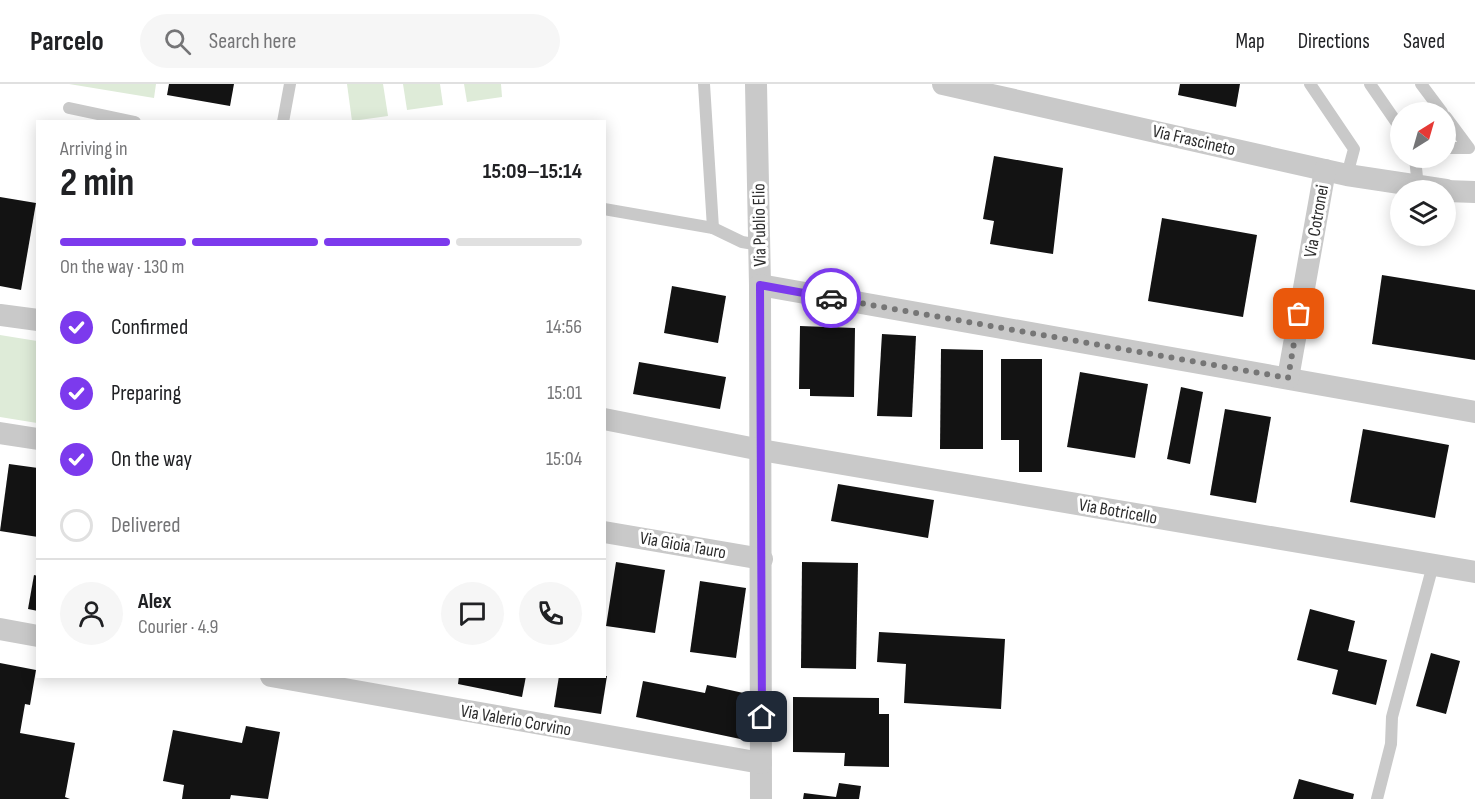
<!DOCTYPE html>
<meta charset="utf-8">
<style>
body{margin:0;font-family:"Sofia Sans Condensed",sans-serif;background:#f6f6f6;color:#202124;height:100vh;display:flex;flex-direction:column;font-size:22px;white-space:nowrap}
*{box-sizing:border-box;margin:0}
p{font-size:20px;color:#757577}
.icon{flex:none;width:33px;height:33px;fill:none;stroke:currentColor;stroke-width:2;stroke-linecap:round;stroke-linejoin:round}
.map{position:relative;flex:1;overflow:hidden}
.sheet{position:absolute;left:36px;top:36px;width:570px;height:558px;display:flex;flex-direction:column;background:#fff;border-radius:0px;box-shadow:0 3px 15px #0003}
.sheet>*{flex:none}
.needle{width:39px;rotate:37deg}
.controls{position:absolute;left:1390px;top:18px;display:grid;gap:12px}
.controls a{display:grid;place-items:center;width:66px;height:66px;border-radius:50%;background:#fff;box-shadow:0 3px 15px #0003;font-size:30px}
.pin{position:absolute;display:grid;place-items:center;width:51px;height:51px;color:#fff;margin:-26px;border-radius:12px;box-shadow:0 3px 9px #0006}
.courier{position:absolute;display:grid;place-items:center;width:60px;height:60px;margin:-30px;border:4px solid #7c3aed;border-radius:50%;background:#fff;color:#222;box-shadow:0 2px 8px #0007}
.head em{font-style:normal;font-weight:700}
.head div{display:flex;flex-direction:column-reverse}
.head{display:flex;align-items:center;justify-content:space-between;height:102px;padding:0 24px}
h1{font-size:39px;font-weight:700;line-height:45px}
.bar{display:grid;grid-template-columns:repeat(4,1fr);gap:9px 6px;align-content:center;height:72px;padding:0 24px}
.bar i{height:8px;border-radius:4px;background:#e0e0e0}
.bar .on{background:#7c3aed}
.bar p{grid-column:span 4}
.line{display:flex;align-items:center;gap:15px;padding:0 24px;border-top:2px solid #e0e0e0}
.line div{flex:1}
.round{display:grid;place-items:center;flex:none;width:63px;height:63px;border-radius:32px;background:#f6f6f6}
ol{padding:0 24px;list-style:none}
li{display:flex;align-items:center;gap:18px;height:66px}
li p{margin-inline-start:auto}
li .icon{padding:6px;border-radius:50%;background:#7c3aed;color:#fff;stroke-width:4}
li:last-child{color:#757577}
li i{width:33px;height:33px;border:3px solid #e0e0e0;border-radius:50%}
header{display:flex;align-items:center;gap:36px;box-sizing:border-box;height:84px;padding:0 30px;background:#fff;border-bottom:2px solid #e0e0e0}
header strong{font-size:28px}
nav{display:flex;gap:33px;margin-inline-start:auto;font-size:21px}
.search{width:420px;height:54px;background:#f6f6f6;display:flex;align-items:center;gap:15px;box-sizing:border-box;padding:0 21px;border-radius:33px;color:#757577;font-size:22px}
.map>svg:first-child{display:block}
.green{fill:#deebd8}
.building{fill:#131313}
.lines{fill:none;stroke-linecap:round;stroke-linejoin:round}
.lane{stroke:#c9c9c9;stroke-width:12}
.street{stroke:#c9c9c9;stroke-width:22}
.done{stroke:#767676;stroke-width:6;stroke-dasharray:0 10.8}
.route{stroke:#7c3aed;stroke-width:8}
.labels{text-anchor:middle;stroke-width:6;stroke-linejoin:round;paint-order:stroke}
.street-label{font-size:18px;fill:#2c2c2c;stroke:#fff}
</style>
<header>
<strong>Parcelo</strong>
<div class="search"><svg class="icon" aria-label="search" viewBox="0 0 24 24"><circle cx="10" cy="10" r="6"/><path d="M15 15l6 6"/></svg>Search here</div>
<nav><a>Map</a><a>Directions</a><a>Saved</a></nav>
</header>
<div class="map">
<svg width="1475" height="715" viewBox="0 0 1475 715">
<rect width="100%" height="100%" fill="#fff"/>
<g class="green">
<path d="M69,0H156L154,14Z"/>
<path d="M347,0H383L388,32L352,37Z"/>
<path d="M403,0H440L443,21L407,26Z"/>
<path d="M464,0H501L502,13L467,18Z"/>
<path d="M0,251L37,257V339L0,333Z"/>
</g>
<g class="building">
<path d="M169,0H234L230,22L167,11Z"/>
<path d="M1180,0H1240L1236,23L1178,11Z"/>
<path d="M994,72L1063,84L1053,170L990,160L994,137L983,135Z"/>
<path d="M0,113L36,119L21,206L0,202Z"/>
<path d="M1162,134L1257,151L1243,233L1148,217Z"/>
<path d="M1382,191L1475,206V276L1372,260Z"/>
<path d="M672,202L726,212L718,259L664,249Z"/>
<path d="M800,242L855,244L854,313L810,312V305H799Z"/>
<path d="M882,250L916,252L912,333L877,332Z"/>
<path d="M941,265L983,266V365H940Z"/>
<path d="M1001,275H1042V388H1019V356H1001Z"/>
<path d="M639,278L726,293L720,325L633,310Z"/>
<path d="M1080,288L1148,300L1135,374L1067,363Z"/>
<path d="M1181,303L1203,308L1190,380L1167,375Z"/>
<path d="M1225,325L1271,333L1256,419L1210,411Z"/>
<path d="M1363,345L1449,361L1435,434L1350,418Z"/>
<path d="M9,380L38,384V453L0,447Z"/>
<path d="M838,400L934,416L928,454L831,437Z"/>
<path d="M616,478L665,486L655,549L606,542Z"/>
<path d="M802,478L858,479L856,585L801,584Z"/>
<path d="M34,491L38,492V527L28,525Z"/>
<path d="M700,497L746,504L736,574L690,568Z"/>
<path d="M1310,525L1355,537L1348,567L1387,576L1376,621L1332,610L1338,586L1297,576Z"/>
<path d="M879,548L1005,555L1001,625L904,619L906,580L877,578Z"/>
<path d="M1431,569L1460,577L1446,630L1416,622Z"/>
<path d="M0,579L36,586L30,621L25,620L20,649L75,659L65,713L70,715H0Z"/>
<path d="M459,592H526L522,613L458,600Z"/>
<path d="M559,592H607L601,630L554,623Z"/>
<path d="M643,597L705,609L707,601L748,610L746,620L751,622L745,656L636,633Z"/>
<path d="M793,613L879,614V630H889V683L844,682L845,669L793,668Z"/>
<path d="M246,642L280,648L268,715L231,711L230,715H182L184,701L163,697L173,646L242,659Z"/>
<path d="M1299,695L1354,710L1353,715H1293Z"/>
<path d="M839,699L861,702L859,715H803L804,709L836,713Z"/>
</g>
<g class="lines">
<g class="lane">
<path d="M704,0L713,144"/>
<path d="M1310,0L1354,65L1347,91"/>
<path d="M1370,0L1401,45"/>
<path d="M1421,0L1442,28"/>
<path d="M69,24L135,38"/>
<path d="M1446,33L1469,64H1446"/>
<path d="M283,38L290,0"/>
<path d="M1415,74L1418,103"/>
<path d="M604,125L713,144L742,158L760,161"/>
<path d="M1377,715L1391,660L1392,633L1433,481"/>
</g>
<g class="street">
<path d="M756,0L760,201L761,715"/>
<path d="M943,0L1347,91L1446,106"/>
<path d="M1446,107L1475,108"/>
<path d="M760,201L1475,328"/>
<path d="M0,231L38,236"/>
<path d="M1288,294L1325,86"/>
<path d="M604,335L761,366L1475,488"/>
<path d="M0,349L38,355"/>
<path d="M604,448L762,475"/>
<path d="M0,545L38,552"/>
<path d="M271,592L761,679"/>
</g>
</g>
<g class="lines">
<path class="done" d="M831,214L1288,294L1299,230"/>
<path class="route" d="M762,633L760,201L831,214"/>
</g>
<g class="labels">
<g class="street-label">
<text transform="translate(1194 56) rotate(13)" y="6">Via Frascineto</text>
<text transform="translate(1316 137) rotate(-80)" y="6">Via Cotronei</text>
<text transform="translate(759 141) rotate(-91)" y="6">Via Publio Elio</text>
<text transform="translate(1118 427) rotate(10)" y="6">Via Botricello</text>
<text transform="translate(683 461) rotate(10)" y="6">Via Gioia Tauro</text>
<text transform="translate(516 636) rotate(10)" y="6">Via Valerio Corvino</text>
</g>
</g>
</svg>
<div class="controls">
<a><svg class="needle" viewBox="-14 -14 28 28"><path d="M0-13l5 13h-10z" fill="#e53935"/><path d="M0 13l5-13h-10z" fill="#757577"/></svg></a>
<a><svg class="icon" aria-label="layers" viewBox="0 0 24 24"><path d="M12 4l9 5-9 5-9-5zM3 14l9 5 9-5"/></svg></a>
</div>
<div class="pin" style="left:1299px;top:230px;background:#ea580c"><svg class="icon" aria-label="bag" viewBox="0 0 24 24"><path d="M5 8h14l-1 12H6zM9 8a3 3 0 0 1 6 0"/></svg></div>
<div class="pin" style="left:762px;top:633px;background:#1f2937"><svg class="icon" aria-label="home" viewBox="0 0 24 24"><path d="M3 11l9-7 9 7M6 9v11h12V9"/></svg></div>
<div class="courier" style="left:831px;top:214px"><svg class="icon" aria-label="car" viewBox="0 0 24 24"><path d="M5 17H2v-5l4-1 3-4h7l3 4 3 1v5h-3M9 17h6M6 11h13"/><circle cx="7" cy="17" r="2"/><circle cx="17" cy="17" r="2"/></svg></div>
<section class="sheet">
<div class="head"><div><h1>2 min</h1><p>Arriving in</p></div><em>15:09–15:14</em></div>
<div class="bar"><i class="on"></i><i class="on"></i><i class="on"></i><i></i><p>On the way · 130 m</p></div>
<ol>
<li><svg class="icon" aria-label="check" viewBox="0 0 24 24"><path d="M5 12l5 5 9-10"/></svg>Confirmed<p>14:56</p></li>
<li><svg class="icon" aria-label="check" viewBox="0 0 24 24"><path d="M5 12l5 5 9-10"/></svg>Preparing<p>15:01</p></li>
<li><svg class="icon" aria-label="check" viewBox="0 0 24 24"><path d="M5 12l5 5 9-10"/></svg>On the way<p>15:04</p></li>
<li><i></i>Delivered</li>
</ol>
<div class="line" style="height:108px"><a class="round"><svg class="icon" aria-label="person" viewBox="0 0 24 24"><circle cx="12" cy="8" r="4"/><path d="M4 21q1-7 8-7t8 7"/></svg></a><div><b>Alex</b><p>Courier · 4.9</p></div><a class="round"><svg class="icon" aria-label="chat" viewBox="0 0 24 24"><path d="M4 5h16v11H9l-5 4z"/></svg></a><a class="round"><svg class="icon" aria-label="phone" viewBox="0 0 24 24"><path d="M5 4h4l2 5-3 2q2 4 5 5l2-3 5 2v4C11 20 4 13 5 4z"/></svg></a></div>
</section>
</div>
